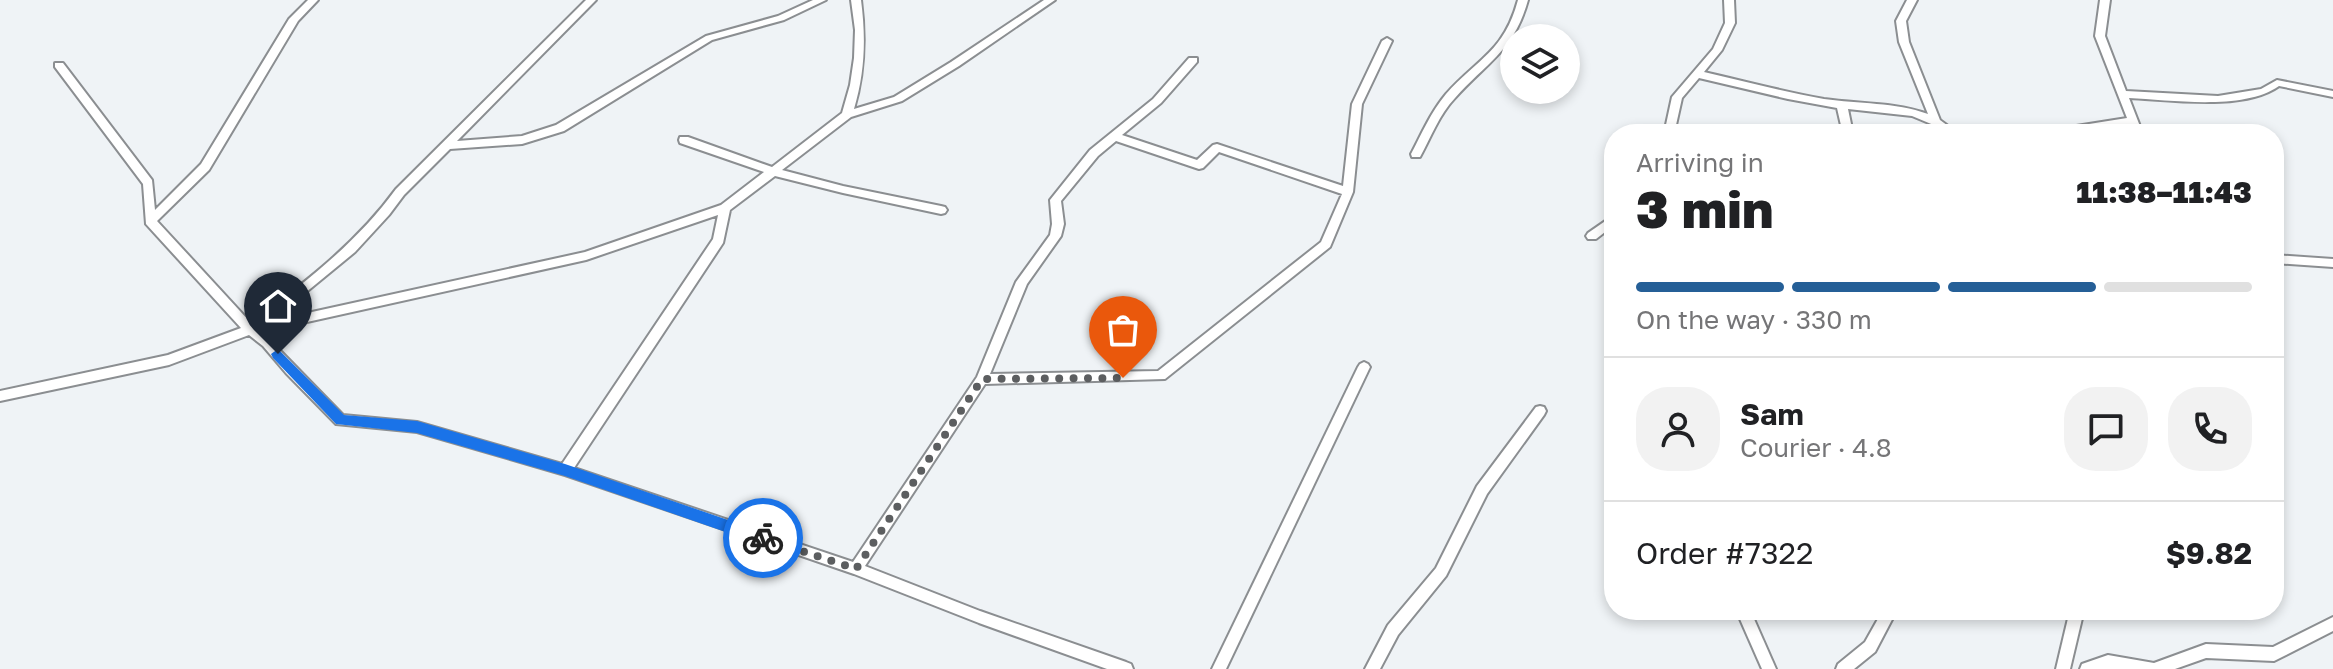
<!DOCTYPE html>
<meta charset="utf-8">
<style>
body{margin:0;font-family:"Golos Text",sans-serif;background:#f2f2f2;color:#202124;height:100vh;display:flex;flex-direction:column;font-size:30px;white-space:nowrap}
*{box-sizing:border-box;margin:0}
p{font-size:26px;color:#757577}
.icon{flex:none;width:44px;height:44px;fill:none;stroke:currentColor;stroke-width:2;stroke-linecap:round;stroke-linejoin:round}
.map{position:relative;flex:1;overflow:hidden}
.details{position:absolute;left:1604px;top:124px;width:680px;height:496px;display:flex;flex-direction:column;background:#fff;border-radius:32px;box-shadow:0 4px 12px #0003}
.details>*{flex:none}
.fabs{position:absolute;left:1500px;top:24px;display:grid;gap:16px}
.fabs a{display:grid;place-items:center;width:80px;height:80px;border-radius:50%;background:#fff;box-shadow:0 4px 12px #0003;font-size:40px}
.pin{position:absolute;display:grid;place-items:center;width:68px;height:68px;color:#fff;margin:-82px -34px;border-radius:50% 50% 50% 0;rotate:-45deg;box-shadow:0 0 8px #0007}
.pin .icon{rotate:45deg}
.courier{position:absolute;display:grid;place-items:center;width:80px;height:80px;margin:-40px;border:6px solid #1a73e8;border-radius:50%;background:#fff;color:#222;box-shadow:0 2px 10px #0007}
.head em{font-style:normal;font-weight:800}
.head div{display:flex;flex-direction:column-reverse}
.head{display:flex;align-items:center;justify-content:space-between;height:136px;padding:0 32px}
h1{font-size:52px;font-weight:800;line-height:60px}
.bar{display:grid;grid-template-columns:repeat(4,1fr);gap:12px 8px;align-content:center;height:96px;padding:0 32px}
.bar i{height:10px;border-radius:6px;background:#e0e0e0}
.bar .on{background:#255f97}
.bar p{grid-column:span 4}
.line{display:flex;align-items:center;gap:20px;padding:0 32px;border-top:2px solid #e0e0e0}
.line div{flex:1}
.round{display:grid;place-items:center;flex:none;width:84px;height:84px;border-radius:32px;background:#f2f2f2}
.map>svg:first-child{display:block}
.lines{fill:none;stroke-linecap:round;stroke-linejoin:round}
.minor-casing{stroke:#8b8e91;stroke-width:4}
.minor{fill:#fff;fill-rule:evenodd}
.route{fill:#1a73e8}
.done{stroke:#5c5e60;stroke-width:8;stroke-dasharray:0 14.4}
</style>
<div class="map">
<svg width="2333" height="669" viewBox="0 0 2333 669">
<rect width="100%" height="100%" fill="#eff3f6"/>
<g class="lines">
<defs>
<g id="minor">
<path d="M308,0H318L298,21L209,170L157,221L251,323C304,283 356,244 396,189L586,0H596L457,141L522,136L556,125L706,36L778,16L813,0H826L784,20L712,40L564,131L522,144L450,149L404,195L389,215L355,252L271,321L585,252L721,205L764,172L680,143L679,140L680,137H688L772,167L842,113L850,85L854,58L855,30L851,0H861C866,38 865,72 854,109L894,97L951,62L1044,0H1055L959,66L902,101L851,117L782,170L843,186L941,206L945,207L947,210L945,213L941,214L843,193L775,176L730,210L723,243L574,468L853,562L977,377L1016,282L1050,235L1052,224L1050,200L1090,150L1153,99L1189,58H1197V62L1161,103L1122,135L1197,160L1213,145L1217,144L1343,186L1352,104L1382,41L1387,38L1392,41L1362,104L1353,192L1330,247L1165,379L985,384L865,566L980,611L1126,662L1131,664L1133,669H1107L979,623L854,574L565,475L417,432L336,424L286,373L263,346L249,335L169,365L0,401V391L168,355L241,328L146,224L143,184L55,67V63H63L152,180L155,210L201,164L289,19ZM1116,141L1199,169L1203,168L1219,152L1342,194L1321,242L1158,371L990,374L1027,284L1061,236L1064,224L1061,201L1098,156ZM718,215L713,239L562,464L417,422L343,415L262,332L586,260Z"/>
<path d="M1518,0H1528C1514,51 1487,62 1455,98C1439,115 1431,137 1420,157H1412L1411,154C1422,133 1431,112 1446,94C1478,58 1504,52 1518,0Z"/>
<path d="M1724,0H1734L1735,23L1722,50L1704,72C1744,81 1784,92 1824,99C1859,104 1895,102 1928,114L1899,42L1896,21L1907,0H1917L1906,21L1909,42L1940,120L1959,134H1947L1936,126L1912,116L1848,109L1853,134H1843L1837,108L1788,99L1699,78L1682,98L1674,134H1664L1672,97L1713,49L1725,23Z"/>
<path d="M2100,0H2110L2105,36L2126,91L2218,96L2261,89L2277,80L2333,91V97L2279,86C2244,111 2171,100 2129,98L2143,134H2133L2129,125L2073,134H2046L2051,130L2127,118L2095,36Z"/>
<path d="M1614,215V225L1596,239H1588L1586,236L1588,233Z"/>
<path d="M2274,255L2333,259V267L2274,263Z"/>
<path d="M1364,362L1368,364L1370,367L1226,669H1212L1358,367L1360,364Z"/>
<path d="M1540,406L1544,407L1546,411L1544,415L1487,494L1446,576L1398,635L1380,669H1365L1388,625L1436,568L1477,486L1536,407Z"/>
<path d="M1736,610H1750L1776,669H1762Z"/>
<path d="M1883,610H1897L1875,652L1854,669H1836L1838,664L1865,642Z"/>
<path d="M2070,610H2084L2070,669H2056Z"/>
<path d="M2333,617V631L2274,661L2206,658L2175,669H2080L2082,664L2108,655L2154,663L2206,644L2273,647Z"/>
</g>
</defs>
<use href="#minor" class="minor-casing"/>
<use href="#minor" class="minor"/>
</g>
<path class="route" d="M278,349L344,415L417,421L565,464L763,532L770,538L763,545L565,476L417,433L336,424L273,358L271,354Z"/>
<g class="lines">
<path class="done" d="M763,538L856,569L982,379L1123,378"/>
</g>
</svg>
<div class="fabs">
<a><svg class="icon" aria-label="layers" viewBox="0 0 24 24"><path d="M12 4l9 5-9 5-9-5zM3 14l9 5 9-5"/></svg></a>
</div>
<div class="pin" style="left:1123px;top:378px;background:#ea580c"><svg class="icon" aria-label="bag" viewBox="0 0 24 24"><path d="M5 8h14l-1 12H6zM9 8a3 3 0 0 1 6 0"/></svg></div>
<div class="pin" style="left:278px;top:354px;background:#1f2937"><svg class="icon" aria-label="home" viewBox="0 0 24 24"><path d="M3 11l9-7 9 7M6 9v11h12V9"/></svg></div>
<div class="courier" style="left:763px;top:538px"><svg class="icon" aria-label="bike" viewBox="0 0 24 24"><circle cx="6" cy="16" r="4"/><circle cx="18" cy="16" r="4"/><path d="M6 16l4-8h5l3 8M10 8l3 8H6M13 5h3"/></svg></div>
<section class="details">
<div class="head"><div><h1>3 min</h1><p>Arriving in</p></div><em>11:38–11:43</em></div>
<div class="bar"><i class="on"></i><i class="on"></i><i class="on"></i><i></i><p>On the way · 330 m</p></div>
<div class="line" style="height:144px"><a class="round"><svg class="icon" aria-label="person" viewBox="0 0 24 24"><circle cx="12" cy="8" r="4"/><path d="M4 21q1-7 8-7t8 7"/></svg></a><div><b>Sam</b><p>Courier · 4.8</p></div><a class="round"><svg class="icon" aria-label="chat" viewBox="0 0 24 24"><path d="M4 5h16v11H9l-5 4z"/></svg></a><a class="round"><svg class="icon" aria-label="phone" viewBox="0 0 24 24"><path d="M5 4h4l2 5-3 2q2 4 5 5l2-3 5 2v4C11 20 4 13 5 4z"/></svg></a></div>
<div class="line" style="height:104px"><div>Order #7322</div><b>$9.82</b></div>
</section>
</div>
